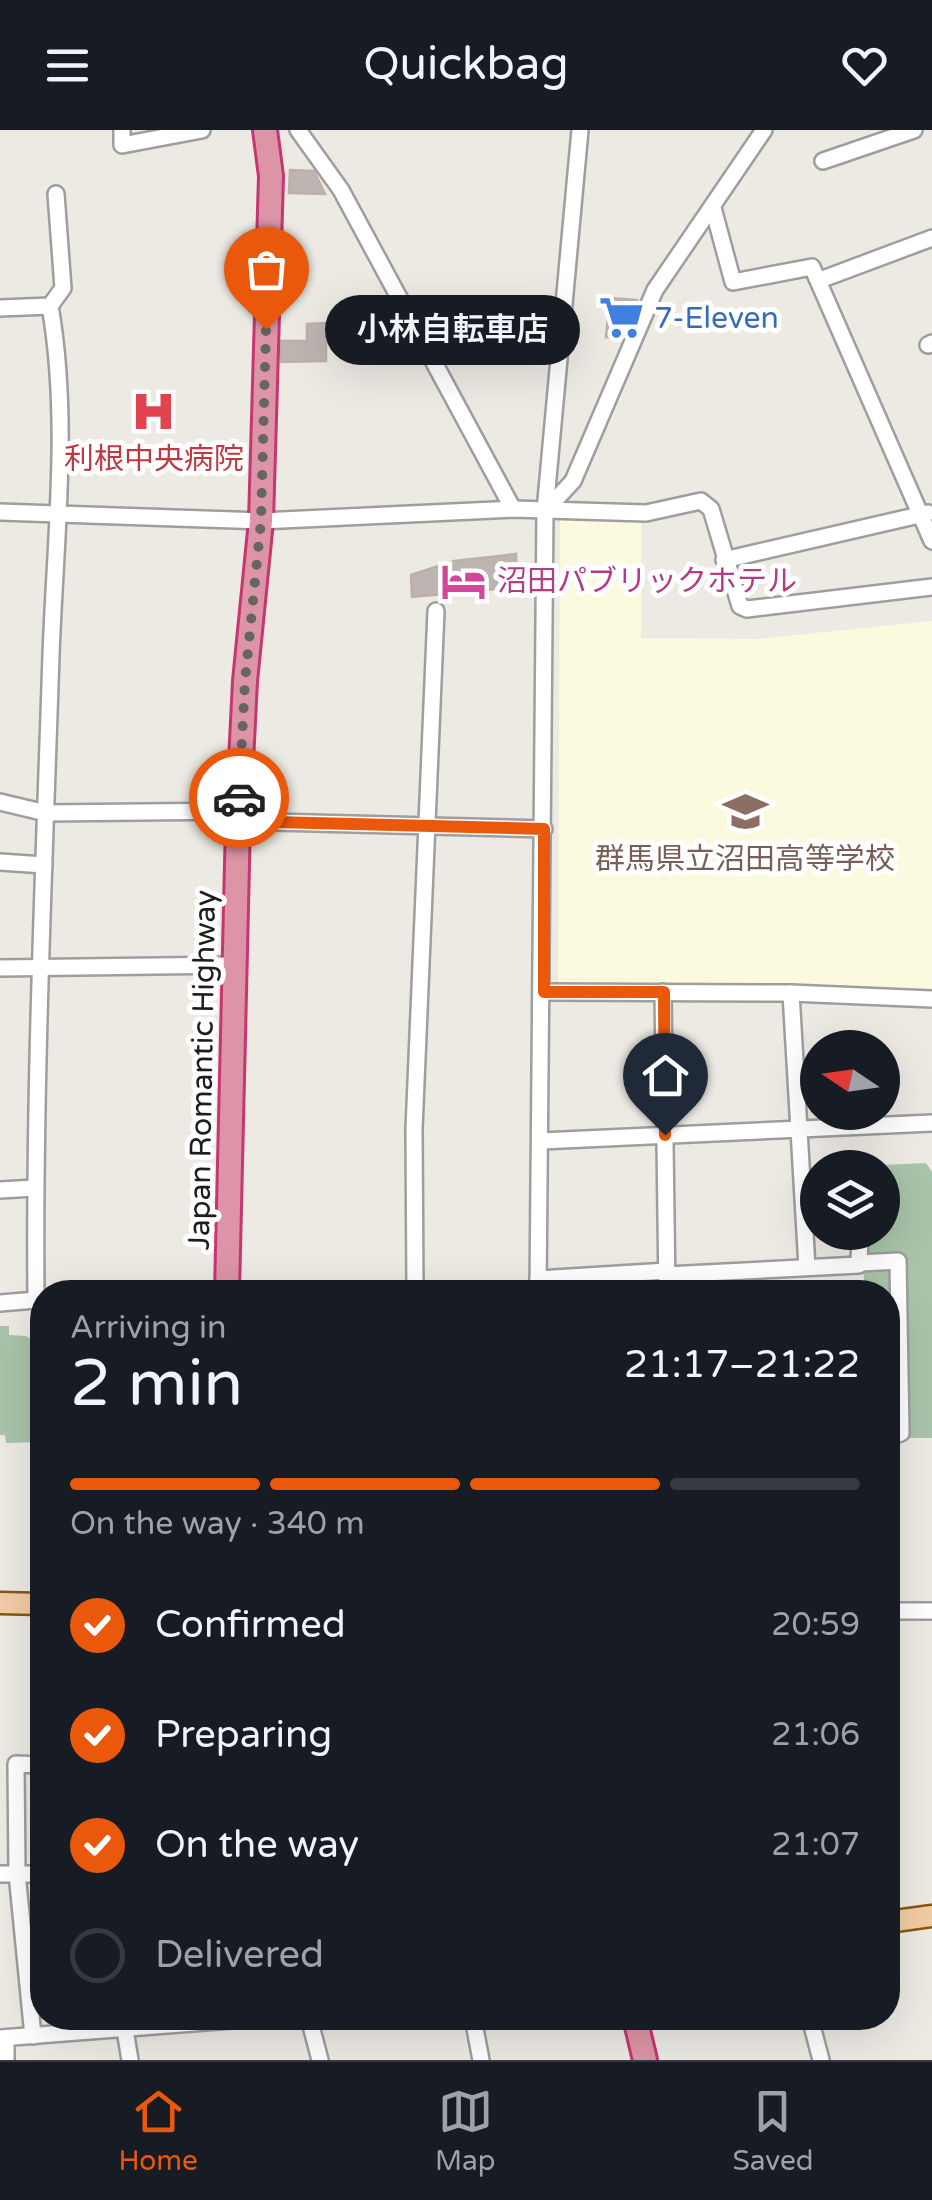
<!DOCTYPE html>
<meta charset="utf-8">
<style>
body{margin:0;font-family:"Varela Round","Noto Sans JP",sans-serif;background:#242831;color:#f1f3f6;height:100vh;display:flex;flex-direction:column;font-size:38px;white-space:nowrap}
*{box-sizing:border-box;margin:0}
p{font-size:32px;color:#9ea1a6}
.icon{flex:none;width:55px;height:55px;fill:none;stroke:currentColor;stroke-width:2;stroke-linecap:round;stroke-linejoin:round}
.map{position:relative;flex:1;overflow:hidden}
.drawer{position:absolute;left:30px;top:1150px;width:870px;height:750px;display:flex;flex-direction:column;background:#171b24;border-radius:40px;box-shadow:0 10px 40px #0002}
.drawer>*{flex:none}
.needle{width:65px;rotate:283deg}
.tools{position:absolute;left:800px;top:900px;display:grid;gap:20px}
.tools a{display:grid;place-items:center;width:100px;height:100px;border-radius:50%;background:#171b24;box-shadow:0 10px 40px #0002;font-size:50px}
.pin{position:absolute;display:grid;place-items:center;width:85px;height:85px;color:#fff;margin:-102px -42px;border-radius:50% 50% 50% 0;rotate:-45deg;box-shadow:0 0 10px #0007}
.pin .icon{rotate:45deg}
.courier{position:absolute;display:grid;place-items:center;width:100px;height:100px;margin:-50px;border:8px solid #ea580c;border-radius:50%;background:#fff;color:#222;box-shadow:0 2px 12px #0007}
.bubble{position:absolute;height:70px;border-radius:35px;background:#171b24;box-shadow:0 10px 40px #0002;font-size:32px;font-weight:600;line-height:70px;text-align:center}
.overview em{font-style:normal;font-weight:600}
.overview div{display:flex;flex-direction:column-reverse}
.overview{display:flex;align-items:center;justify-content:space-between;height:170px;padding:0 40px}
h1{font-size:65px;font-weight:600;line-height:75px}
.bar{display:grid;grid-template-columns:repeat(4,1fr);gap:15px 10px;align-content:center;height:120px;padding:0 40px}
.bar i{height:12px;border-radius:8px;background:#363941}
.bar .current{background:#ea580c}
.bar p{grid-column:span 4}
ol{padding:0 40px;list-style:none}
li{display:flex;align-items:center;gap:30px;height:110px}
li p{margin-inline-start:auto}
li .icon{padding:10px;border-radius:50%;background:#ea580c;color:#fff;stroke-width:4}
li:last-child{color:#9ea1a6}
li i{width:55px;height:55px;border:5px solid #363941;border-radius:50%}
header{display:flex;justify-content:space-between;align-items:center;height:130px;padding:0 40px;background:#171b24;font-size:45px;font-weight:600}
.menu{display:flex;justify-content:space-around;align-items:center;height:140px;border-top:2px solid #363941;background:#171b24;font-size:28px;color:#9ea1a6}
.menu a{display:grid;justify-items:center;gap:5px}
.menu .current{color:#ea580c}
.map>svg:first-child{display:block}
.education{fill:#fbfadf}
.cemetery{fill:#a8c4aa}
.building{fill:#bdb5b1;stroke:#bdb0a8;stroke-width:2.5}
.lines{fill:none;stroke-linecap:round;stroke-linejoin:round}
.minor-casing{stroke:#9e9e9e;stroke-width:20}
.major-casing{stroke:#87580f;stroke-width:25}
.highway-casing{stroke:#c63671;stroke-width:28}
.minor{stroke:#fff;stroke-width:15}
.major{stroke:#f2cca5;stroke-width:20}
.highway{stroke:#dd94a6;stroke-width:22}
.done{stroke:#666563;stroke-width:10;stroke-dasharray:0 18}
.route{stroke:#ea580c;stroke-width:12}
.labels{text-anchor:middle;stroke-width:10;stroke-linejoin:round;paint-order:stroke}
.shop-label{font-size:30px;fill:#366cbe;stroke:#fff;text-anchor:start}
.health-label{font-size:30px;fill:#be3a42;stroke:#fff}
.hotel-label{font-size:30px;fill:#b23c85;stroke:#fff;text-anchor:start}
.education-label{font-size:30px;fill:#785e54;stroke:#fff}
.street-label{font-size:30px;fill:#1d1d1d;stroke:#fff}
</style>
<header><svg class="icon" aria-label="menu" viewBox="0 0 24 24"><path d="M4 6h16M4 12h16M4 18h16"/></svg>Quickbag<svg class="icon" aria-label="heart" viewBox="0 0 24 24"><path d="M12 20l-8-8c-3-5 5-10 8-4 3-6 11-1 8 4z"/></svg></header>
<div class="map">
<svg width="932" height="1930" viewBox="0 0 932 1930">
<rect width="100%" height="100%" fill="#edeae4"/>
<path class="education" d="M560,386L641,389V508L757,509L932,491V861L558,854Z"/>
<g class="cemetery">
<path d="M926,1033L932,1042V1308H902L901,1223H888V1162H864L863,1103L882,1102V1035Z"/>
<path d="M0,1196H9V1205L26,1206L42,1216V1312L6,1313L5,1305H0Z"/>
</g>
<g class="building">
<path d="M290,40L314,41L325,64L289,63Z"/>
<path d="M610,168L637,170L622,208L606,207Z"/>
<path d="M326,193V231L281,232V211H307V194Z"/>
<path d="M516,424L518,457L412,467L411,445L454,431Z"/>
</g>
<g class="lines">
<defs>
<g id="minor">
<path d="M122,0V15L202,0"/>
<path d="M298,0L341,60L513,379"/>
<path d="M823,31L914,0"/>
<path d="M713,78L733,152L812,137L932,411"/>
<path d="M820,150L932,108"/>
<path d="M0,178L50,176"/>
<path d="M928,215L932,213"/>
<path d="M545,381L573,351L655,160L764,0"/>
<path d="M0,382L261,391L513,379L646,383L701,371L711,379L740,476L747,479L932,457"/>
<path d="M724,430L928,383"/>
<path d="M0,672L46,683L238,681"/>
<path d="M238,691L544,699"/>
<path d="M0,732L44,735"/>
<path d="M0,838L235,835"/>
<path d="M544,862L791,863L932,869"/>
<path d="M663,862L667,1162"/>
<path d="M791,863L807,1137"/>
<path d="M541,1011L932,993"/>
<path d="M0,1060L35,1058"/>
<path d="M860,1133L898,1131L901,1303L888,1307"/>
<path d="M666,1145L859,1135L860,1102"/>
<path d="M538,1149L667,1141"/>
<path d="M415,1162L414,999L436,481"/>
<path d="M538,1162L545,381L580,0"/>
<path d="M0,1173L36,1170C34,955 44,740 51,525C55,411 70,289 50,176L63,158L56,64"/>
<path d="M888,1481H932"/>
<path d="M0,1744H42"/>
<path d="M309,1888L320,1930"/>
<path d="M473,1888L481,1930"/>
<path d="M810,1888L821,1930"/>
<path d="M125,1900L130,1930"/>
<path d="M33,1906L17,1743L16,1634L42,1635"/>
<path d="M0,1908L258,1888"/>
<path d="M6,1908V1930"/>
</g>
<g id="major">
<path d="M0,1473L42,1474"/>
<path d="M888,1792L932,1786"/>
</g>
<g id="highway">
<path d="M227,1162L238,691L245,551L261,391L271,46L265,0"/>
<path d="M635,1888L645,1930"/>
</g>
</defs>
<use href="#minor" class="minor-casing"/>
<use href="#major" class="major-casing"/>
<use href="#highway" class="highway-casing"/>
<use href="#minor" class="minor"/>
<use href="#major" class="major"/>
<use href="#highway" class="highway"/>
</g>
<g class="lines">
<path class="done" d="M239,668L245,551L261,391L266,199"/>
<path class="route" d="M239,668L238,691L544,699V862H664L665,1005"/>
</g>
<defs>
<symbol id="supermarket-bare" viewBox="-9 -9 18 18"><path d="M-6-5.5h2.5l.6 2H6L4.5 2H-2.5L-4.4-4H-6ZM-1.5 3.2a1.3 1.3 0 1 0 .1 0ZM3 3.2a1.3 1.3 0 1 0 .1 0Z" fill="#3f7fe0" stroke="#fff" stroke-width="2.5" paint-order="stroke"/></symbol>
<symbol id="hospital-bare" viewBox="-9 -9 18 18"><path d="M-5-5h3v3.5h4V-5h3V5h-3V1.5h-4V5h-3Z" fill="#e0444e" stroke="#fff" stroke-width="2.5" paint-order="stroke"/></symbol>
<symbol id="hotel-bare" viewBox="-9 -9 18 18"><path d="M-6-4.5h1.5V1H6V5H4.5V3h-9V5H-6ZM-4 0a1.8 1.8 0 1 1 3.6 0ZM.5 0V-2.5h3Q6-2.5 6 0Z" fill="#d1479c" stroke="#fff" stroke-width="2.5" paint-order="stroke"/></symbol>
<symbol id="school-bare" viewBox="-9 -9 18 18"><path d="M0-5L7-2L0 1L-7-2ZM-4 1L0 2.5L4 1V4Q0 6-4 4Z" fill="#8d6e63" stroke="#fff" stroke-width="2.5" paint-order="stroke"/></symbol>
</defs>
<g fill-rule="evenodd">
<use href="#supermarket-bare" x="590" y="156" width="63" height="63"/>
<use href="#hospital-bare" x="122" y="250" width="63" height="63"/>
<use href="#hotel-bare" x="432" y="420" width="63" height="63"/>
<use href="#school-bare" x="714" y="650" width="63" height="63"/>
</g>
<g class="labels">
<g class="shop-label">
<text x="654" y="198">7-Eleven</text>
</g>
<g class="health-label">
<text x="154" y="339">利根中央病院</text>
</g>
<g class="hotel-label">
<text x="497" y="461">沼田パブリックホテル</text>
</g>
<g class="education-label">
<text x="745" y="739">群馬県立沼田高等学校</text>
</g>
<g class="street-label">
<text transform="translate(202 940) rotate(-89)" y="10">Japan Romantic Highway</text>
</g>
</g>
</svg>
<div class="tools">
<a><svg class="needle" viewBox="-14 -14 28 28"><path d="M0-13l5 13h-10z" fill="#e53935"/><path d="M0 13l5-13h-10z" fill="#9ea1a6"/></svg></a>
<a><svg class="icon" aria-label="layers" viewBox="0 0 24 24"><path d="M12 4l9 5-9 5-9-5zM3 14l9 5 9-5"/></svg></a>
</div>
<div class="pin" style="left:266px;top:199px;background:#ea580c"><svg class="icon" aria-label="bag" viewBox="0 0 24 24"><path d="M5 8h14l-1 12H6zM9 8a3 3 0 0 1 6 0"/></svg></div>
<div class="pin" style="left:665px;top:1005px;background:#1f2937"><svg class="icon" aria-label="home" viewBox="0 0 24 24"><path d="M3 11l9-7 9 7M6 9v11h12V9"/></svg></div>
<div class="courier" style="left:239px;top:668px"><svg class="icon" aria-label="car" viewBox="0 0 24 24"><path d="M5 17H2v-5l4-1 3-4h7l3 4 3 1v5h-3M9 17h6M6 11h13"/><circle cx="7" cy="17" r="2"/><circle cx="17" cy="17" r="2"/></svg></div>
<div class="bubble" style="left:325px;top:165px;width:255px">小林自転車店</div>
<section class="drawer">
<div class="overview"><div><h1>2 min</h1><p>Arriving in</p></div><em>21:17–21:22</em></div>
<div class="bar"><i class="current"></i><i class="current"></i><i class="current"></i><i></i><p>On the way · 340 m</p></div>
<ol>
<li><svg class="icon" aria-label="check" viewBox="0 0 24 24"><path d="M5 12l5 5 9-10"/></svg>Confirmed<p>20:59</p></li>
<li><svg class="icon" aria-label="check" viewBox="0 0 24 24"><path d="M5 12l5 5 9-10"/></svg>Preparing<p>21:06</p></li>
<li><svg class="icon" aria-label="check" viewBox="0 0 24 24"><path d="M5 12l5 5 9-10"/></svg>On the way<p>21:07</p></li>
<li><i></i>Delivered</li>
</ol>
</section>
</div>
<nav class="menu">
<a class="current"><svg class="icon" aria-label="home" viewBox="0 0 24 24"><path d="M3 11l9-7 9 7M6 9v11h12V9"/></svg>Home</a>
<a><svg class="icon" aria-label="map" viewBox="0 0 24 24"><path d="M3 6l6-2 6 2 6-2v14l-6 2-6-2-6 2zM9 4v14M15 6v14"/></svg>Map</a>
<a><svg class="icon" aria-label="saved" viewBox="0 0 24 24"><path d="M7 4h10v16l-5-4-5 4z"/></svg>Saved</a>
</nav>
